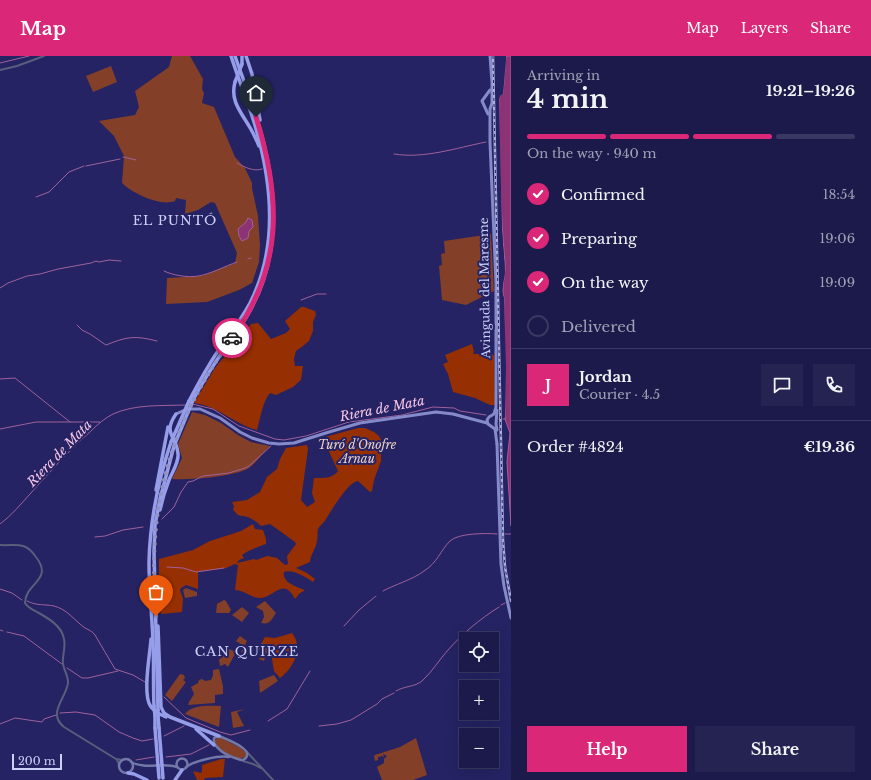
<!DOCTYPE html>
<meta charset="utf-8">
<style>
body{margin:0;font-family:"Libre Baskerville",serif;background:#252351;color:#f1f3f6;height:100vh;display:flex;flex-direction:column;font-size:15px;white-space:nowrap}
*{box-sizing:border-box;margin:0}
p{font-size:13px;color:#a0a1b5}
.icon{flex:none;width:22px;height:22px;fill:none;stroke:currentColor;stroke-width:2;stroke-linecap:round;stroke-linejoin:round}
.map{position:relative;flex:1;overflow:hidden}
.panel{display:flex;flex-direction:column;background:#1c1a4a;width:360px}
.panel>*{flex:none}
.tools{position:absolute;left:459px;top:576px;display:grid;gap:8px}
.tools a{display:grid;place-items:center;width:40px;height:40px;border-radius:0px;background:#1c1a4a;box-shadow:0 4px 16px #0002,0 0 0 1px #3a3862;font-size:20px}
.scale{position:absolute;left:12px;bottom:10px;width:50px;box-sizing:border-box;padding-left:4px;border:2px solid #cbd0f8;border-top:0;font-size:11px;line-height:14px;white-space:nowrap;color:#cbd0f8;-webkit-text-stroke:3px #252363;paint-order:stroke}
.pin{position:absolute;display:grid;place-items:center;width:34px;height:34px;color:#fff;margin:-41px -17px;border-radius:50% 50% 50% 0;rotate:-45deg;box-shadow:0 0 4px #0007}
.pin .icon{rotate:45deg}
.courier{position:absolute;display:grid;place-items:center;width:40px;height:40px;margin:-20px;border:3px solid #db2777;border-radius:50%;background:#fff;color:#222;box-shadow:0 1px 5px #0007}
.head em{font-style:normal;font-weight:700}
.head div{display:flex;flex-direction:column-reverse}
.head{display:flex;align-items:center;justify-content:space-between;height:68px;padding:0 16px}
h1{font-size:26px;font-weight:700;line-height:30px}
.bar{display:grid;grid-template-columns:repeat(4,1fr);gap:6px 4px;align-content:center;height:48px;padding:0 16px}
.bar i{height:5px;border-radius:3px;background:#3a3862}
.bar .current{background:#db2777}
.bar p{grid-column:span 4}
.line{display:flex;align-items:center;gap:10px;padding:0 16px;border-top:1px solid #3a3862}
.line div{flex:1}
.round{display:grid;place-items:center;flex:none;width:42px;height:42px;border-radius:0px;background:#252351}
ol{padding:0 16px;list-style:none}
li{display:flex;align-items:center;gap:12px;height:44px}
li p{margin-inline-start:auto}
li .icon{padding:4px;border-radius:50%;background:#db2777;color:#fff;stroke-width:4}
li:last-child{color:#a0a1b5}
li i{width:22px;height:22px;border:2px solid #3a3862;border-radius:50%}
.cta{display:flex;gap:8px;margin-top:auto;padding:8px 16px}
.cta a{flex:1;height:46px;border-radius:0px;background:#db2777;color:#fff;font-size:16px;font-weight:700;line-height:46px;text-align:center}
.cta a+a{background:#252351;color:#f1f3f6}
header{display:flex;align-items:center;gap:24px;box-sizing:border-box;height:56px;padding:0 20px;background:#db2777;color:#fff}
header strong{font-size:19px}
nav{display:flex;gap:22px;margin-inline-start:auto;font-size:14px}
main{display:flex;flex:1;min-height:0}
.map>svg:first-child{display:block}
.green{fill:#833f28}
.forest{fill:#962f01}
.water{fill:#8c3275;stroke:#9f619c}
.pier{fill:#252363}
.lines{fill:none;stroke-linecap:round;stroke-linejoin:round}
.stream{stroke:#9f619c;stroke-width:1}
.tertiary{stroke:#5a5e7d;stroke-width:2}
.secondary{stroke:#7278a8;stroke-width:2.5}
.primary{stroke:#858bca;stroke-width:3}
.motorway{stroke:#969de9;stroke-width:3.5}
.rail-casing{stroke:#acafdc;stroke-width:2.5}
.rail{stroke:#252363;stroke-width:1;stroke-dasharray:3;stroke-linecap:butt}
.motorway-bridge{stroke:#969de9;stroke-width:3.5}
.done{stroke:#9193c4;stroke-width:4;stroke-dasharray:0 7.2}
.route{stroke:#db2777;stroke-width:5}
.labels{text-anchor:middle;stroke-width:4;stroke-linejoin:round;paint-order:stroke}
.street-label{font-size:12px;fill:#cbd0f8;stroke:#252363}
.park-label{font-size:12px;font-style:italic;fill:#ebcec5;stroke:#252363}
.neighbourhood-label{font-size:13px;letter-spacing:1px;fill:#cbd0f8;stroke:#252363}
.water-label{font-size:13px;font-style:italic;fill:#f8c7e7;stroke:#252363}
</style>
<header>
<strong>Map</strong>
<nav><a>Map</a><a>Layers</a><a>Share</a></nav>
</header>
<main>
<div class="map">
<svg width="511" height="724" viewBox="0 0 511 724">
<rect width="100%" height="100%" fill="#252363"/>
<g class="green">
<path d="M172,0H190L203,23L202,33L204,37L202,47L214,51L235,101L245,112L252,127V132L258,160L260,189L259,206L252,227L239,234L207,246L166,248L167,222L202,220L235,207L237,197L215,147L211,146L198,154L185,158L186,144L176,142L175,145C160,151 132,137 122,127L124,100L114,80L99,65L135,59L139,51L135,35L169,11Z"/>
<path d="M111,10L117,26L93,36L86,20Z"/>
<path d="M491,178L494,235L466,249L442,244L439,210L442,209L441,198L445,197L444,185Z"/>
<path d="M192,356L205,359L221,367L238,379L251,386L270,390C263,397 257,406 249,412C234,421 190,424 172,423L182,402L178,388Z"/>
<path d="M186,532L197,536V540L185,542L183,534Z"/>
<path d="M224,544L226,545L231,554L229,557H216L217,548Z"/>
<path d="M265,545L276,557C271,564 270,569 261,567L264,561L263,555L256,551Z"/>
<path d="M242,551L249,557L242,566L232,559Z"/>
<path d="M240,580L247,585L245,589L253,594L250,599L241,596L244,590L236,585Z"/>
<path d="M262,586C267,588 270,589 271,595L268,594L264,605L259,603L262,595L258,593Z"/>
<path d="M229,593L236,596L228,611L225,608L220,610L219,604Z"/>
<path d="M219,613L223,630V638L215,639V647L188,649L189,646L194,638L191,631L198,627L199,624L202,623L205,625L211,624L213,619V614Z"/>
<path d="M180,618L184,619L185,622L183,624L186,626L172,645L165,639Z"/>
<path d="M274,619L278,625L260,637L259,625Z"/>
<path d="M221,650L219,671L185,658C193,648 209,650 221,650Z"/>
<path d="M245,653L237,656L244,670L233,672L231,656Z"/>
<path d="M219,681L241,692L246,697V700L241,703C230,700 220,696 214,685Z"/>
<path d="M416,682L427,719L413,724H382L377,711L384,707V703L387,700L383,698L384,701L382,700L378,701V704L375,705L374,700L375,699L400,691Z"/>
</g>
<g class="forest">
<path d="M301,251H304L315,255L316,259L313,266V275L309,285L303,290L296,295L294,303L295,310H303L301,324L293,331L276,339L270,337C263,345 260,363 257,374C234,368 218,350 194,347L215,312L251,268L258,267L271,283L286,277L290,273L285,265Z"/>
<path d="M472,288L474,296L473,298H484L491,296L494,300L495,349H490L475,342L453,336L448,318L443,308L448,306L445,299Z"/>
<path d="M358,372H365L374,376L379,380L381,384V405L374,424L372,435L370,436L358,425C349,425 331,455 326,463C324,467 320,469 318,473C317,477 318,481 317,485C316,493 310,499 310,506L296,512L307,517L315,523L313,526C306,521 292,513 284,516C282,527 296,530 304,534V535L300,537L295,543C283,520 274,542 260,542C251,542 244,534 235,534L238,509L235,508L226,512L198,516V533L186,529L181,532L180,534L183,543L182,556L161,558L159,528V503L193,494L210,485L241,475L253,468L255,473L263,474L266,483V488C260,490 247,495 242,499L244,502L239,504L237,507L254,503L256,504L267,500L273,501L277,502L285,509L288,508L287,500L296,488L295,486L270,468L261,470C258,467 254,464 250,462C241,458 239,463 233,453L234,450L232,446L247,444L260,436L267,421L277,413L280,403L286,392L307,389L308,393L301,444L307,451L315,446L312,437L314,422C323,422 332,423 338,415L325,387V381Z"/>
<path d="M292,577C304,592 293,613 280,622L274,615L270,591L262,586L265,581L275,582Z"/>
<path d="M221,703H225L223,721L205,722L204,724H197L193,715L201,717L202,715V709Z"/>
</g>
<g class="water">
<path d="M506,0H511V470L507,406L510,377L505,363V358L504,242C501,230 506,218 505,206C500,155 500,105 499,54V40L503,38Z"/>
<path d="M248,162L252,164L253,171L249,175L248,182L242,185L239,180L238,173L246,166Z"/>
</g>
<g class="pier">
<path d="M504,0H506V4L503,38L500,40L499,43L502,173L505,217L502,234L501,228L503,217L500,173L497,43L498,39L500,38L502,34Z"/>
<path d="M500,236H502L504,242L506,311L505,361L504,362L503,330V311L502,242Z"/>
</g>
<g class="lines">
<g class="stream">
<path d="M0,7L29,0"/>
<path d="M394,98C424,103 456,92 486,86"/>
<path d="M123,101L136,104"/>
<path d="M237,107C244,111 254,116 262,113"/>
<path d="M86,110L120,103"/>
<path d="M36,141L49,136L69,116L84,110"/>
<path d="M248,203L251,202"/>
<path d="M164,215C172,219 188,222 198,220C211,218 225,210 237,206"/>
<path d="M0,232L8,227L27,220L40,218L58,213L91,207L96,205L99,206L109,204L121,205"/>
<path d="M301,244L317,238H326"/>
<path d="M77,269L82,274L90,278L106,289C126,281 134,279 157,285"/>
<path d="M0,323L15,322L70,366"/>
<path d="M192,348L213,353L239,370L275,383L284,384L306,380L349,366L402,359L433,351L454,352L460,355L486,359"/>
<path d="M499,363H500"/>
<path d="M503,363H505"/>
<path d="M0,373L36,366H100"/>
<path d="M162,463L174,451L181,436L188,426L193,425L203,420L229,417L245,412L249,410L271,390"/>
<path d="M0,468C12,459 20,449 30,438C50,416 69,394 91,375C98,368 105,362 113,358C135,348 161,350 185,349"/>
<path d="M505,478H511"/>
<path d="M95,481L105,480L123,474L143,471"/>
<path d="M167,511L183,512L196,516L224,512"/>
<path d="M0,533L12,537L22,544"/>
<path d="M383,535C396,528 412,524 424,515C438,506 440,495 450,485C458,477 487,477 497,478"/>
<path d="M27,545C37,550 44,548 54,550C67,553 75,565 85,572C89,574 92,575 95,579L115,613L133,619L145,626"/>
<path d="M501,549L505,547"/>
<path d="M344,570L359,554L376,540"/>
<path d="M0,574L3,575"/>
<path d="M7,576L24,580L62,608"/>
<path d="M67,612L82,622H88L118,615"/>
<path d="M396,635C404,630 415,631 422,625C432,616 439,604 448,594C463,577 480,563 499,551"/>
<path d="M164,641L186,662L220,676L231,679L250,674"/>
<path d="M60,657L76,656L95,659L119,676L133,682L142,685L153,683"/>
<path d="M268,665L287,653L310,615"/>
<path d="M0,668L15,662L42,666L44,663L56,659"/>
<path d="M319,670L337,668L351,664L377,648L382,643L394,637"/>
<path d="M164,680L184,670"/>
<path d="M166,701L191,698L209,689"/>
<path d="M136,704L154,701"/>
</g>
<g class="tertiary">
<path d="M0,14L17,10L44,0"/>
<path d="M0,489C17,490 25,485 36,501C54,524 25,527 25,547C28,552 32,553 37,556C48,562 62,570 64,583C66,591 62,600 63,608C64,614 68,620 68,626C68,640 46,657 64,671L116,703L122,704"/>
<path d="M247,696L273,724"/>
<path d="M117,704L119,708"/>
<path d="M243,705L253,708L261,712"/>
</g>
<g class="secondary">
<circle cx="182" cy="708" r="5.5"/>
<circle cx="126" cy="710" r="7"/>
<path d="M241,704C231,701 220,697 214,687V682L219,680C226,683 259,695 243,704"/>
<path d="M131,706C145,714 163,706 177,711"/>
<path d="M186,711C194,705 219,699 229,701"/>
</g>
<g class="primary">
<path d="M490,0L492,27V47L490,53V86L496,228V351L494,358L489,361L487,364L488,368L495,373L497,388"/>
<path d="M488,58L482,45L490,34"/>
<path d="M497,354L496,368L497,374"/>
<path d="M176,358L187,353H200L220,362L240,376L252,382L269,387L279,388L294,387L329,376L360,367L436,356L453,358L487,367"/>
<path d="M497,388L501,508L504,530L511,562"/>
</g>
<g class="motorway">
<path d="M246,0L252,18L260,64"/>
<path d="M242,8V0"/>
<path d="M235,26C230,44 240,55 249,70C253,76 256,83 259,90"/>
<path d="M193,344C202,327 212,311 223,295C234,280 245,266 253,249C283,191 276,124 257,63C251,42 242,21 235,0"/>
<path d="M189,345C198,328 207,311 218,295C229,279 241,264 250,247C279,190 272,125 254,66C247,44 238,22 231,0"/>
<path d="M156,434L168,371"/>
<path d="M160,454C162,444 165,434 169,424C172,416 179,407 178,398C177,380 162,378 176,358"/>
<path d="M158,570L161,651L164,657L170,661L219,680"/>
<path d="M151,583C150,599 142,639 151,651C155,656 161,659 166,661"/>
<path d="M154,650C153,629 154,607 153,586C152,559 149,533 149,506C150,465 158,425 171,386"/>
<path d="M158,654L154,496L155,469L160,443L174,390"/>
<path d="M155,660V672"/>
<path d="M158,660L159,672"/>
<path d="M196,673L214,689"/>
<path d="M128,717L134,718L147,724"/>
<path d="M175,724L182,714"/>
</g>
<defs>
<path id="rail" d="M493,0L503,484L505,511L511,545"/>
</defs>
<use href="#rail" class="rail-casing"/>
<use href="#rail" class="rail"/>
<g class="motorway-bridge">
<path d="M235,26L242,8"/>
<path d="M171,386L189,345"/>
<path d="M174,390L193,344"/>
<path d="M154,650L155,660"/>
<path d="M158,654V660"/>
<path d="M155,672L159,722"/>
<path d="M159,672L163,722"/>
</g>
</g>
<g class="lines">
<path class="done" d="M156,560C147,450 168,372 232,282"/>
<path class="route" d="M232,282C284,210 281,142 256,61"/>
</g>
<g class="labels">
<g class="street-label">
<text transform="translate(485 232) rotate(-91)" y="4">Avinguda del Maresme</text>
</g>
<g class="park-label">
<text x="357" y="393">Turó d'Onofre<tspan x="357" dy="14">Arnau</tspan></text>
</g>
<g class="neighbourhood-label">
<text x="175" y="169">EL PUNTÓ</text>
<text x="247" y="600">CAN QUIRZE</text>
</g>
<g class="water-label">
<text transform="translate(382 352) rotate(-11)" y="5">Riera de Mata</text>
<text transform="translate(59 397) rotate(-46)" y="5">Riera de Mata</text>
</g>
</g>
</svg>
<div class="tools">
<a><svg class="icon" aria-label="locate" viewBox="0 0 24 24"><circle cx="12" cy="12" r="6"/><path d="M12 2v4M12 18v4M2 12h4M18 12h4"/></svg></a>
<a>+</a>
<a>−</a>
</div>
<div class="scale">200 m</div>
<div class="pin" style="left:156px;top:560px;background:#ea580c"><svg class="icon" aria-label="bag" viewBox="0 0 24 24"><path d="M5 8h14l-1 12H6zM9 8a3 3 0 0 1 6 0"/></svg></div>
<div class="pin" style="left:256px;top:61px;background:#1f2937"><svg class="icon" aria-label="home" viewBox="0 0 24 24"><path d="M3 11l9-7 9 7M6 9v11h12V9"/></svg></div>
<div class="courier" style="left:232px;top:282px"><svg class="icon" aria-label="car" viewBox="0 0 24 24"><path d="M5 17H2v-5l4-1 3-4h7l3 4 3 1v5h-3M9 17h6M6 11h13"/><circle cx="7" cy="17" r="2"/><circle cx="17" cy="17" r="2"/></svg></div>
</div>
<section class="panel">
<div class="head"><div><h1>4 min</h1><p>Arriving in</p></div><em>19:21–19:26</em></div>
<div class="bar"><i class="current"></i><i class="current"></i><i class="current"></i><i></i><p>On the way · 940 m</p></div>
<ol>
<li><svg class="icon" aria-label="check" viewBox="0 0 24 24"><path d="M5 12l5 5 9-10"/></svg>Confirmed<p>18:54</p></li>
<li><svg class="icon" aria-label="check" viewBox="0 0 24 24"><path d="M5 12l5 5 9-10"/></svg>Preparing<p>19:06</p></li>
<li><svg class="icon" aria-label="check" viewBox="0 0 24 24"><path d="M5 12l5 5 9-10"/></svg>On the way<p>19:09</p></li>
<li><i></i>Delivered</li>
</ol>
<div class="line" style="height:72px"><b class="round" style="background:#db2777;color:#fff">J</b><div><b>Jordan</b><p>Courier · 4.5</p></div><a class="round"><svg class="icon" aria-label="chat" viewBox="0 0 24 24"><path d="M4 5h16v11H9l-5 4z"/></svg></a><a class="round"><svg class="icon" aria-label="phone" viewBox="0 0 24 24"><path d="M5 4h4l2 5-3 2q2 4 5 5l2-3 5 2v4C11 20 4 13 5 4z"/></svg></a></div>
<div class="line" style="height:52px"><div>Order #4824</div><b>€19.36</b></div>
<div class="cta"><a>Help</a><a>Share</a></div>
</section>
</main>
